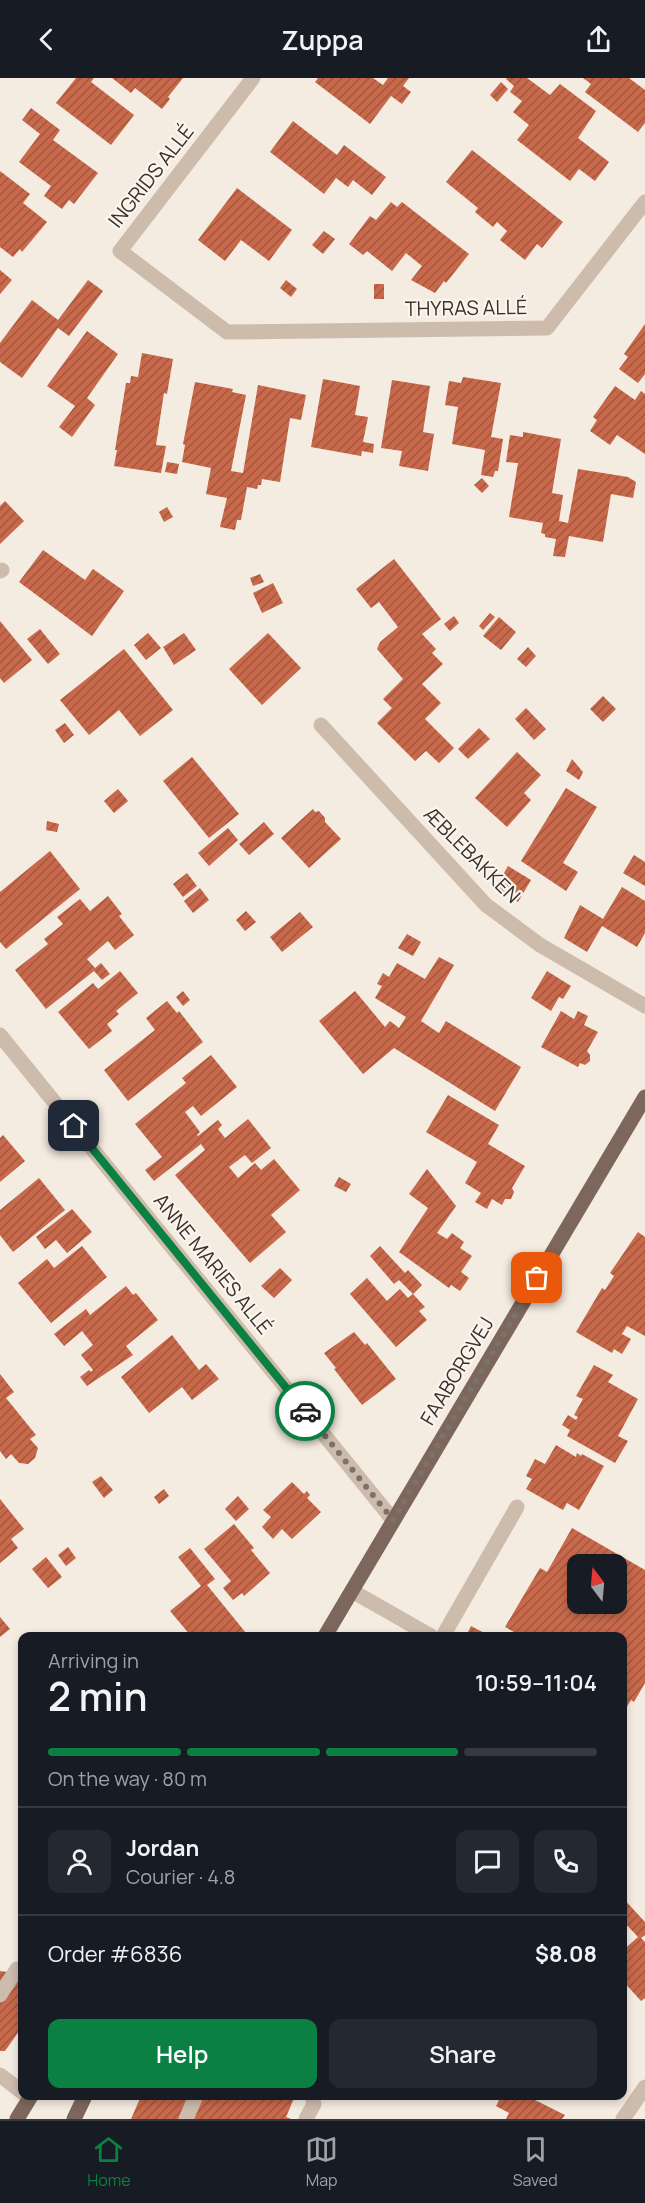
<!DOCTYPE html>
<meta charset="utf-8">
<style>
body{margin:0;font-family:Manrope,sans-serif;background:#242831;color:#f1f3f6;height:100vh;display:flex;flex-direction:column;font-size:22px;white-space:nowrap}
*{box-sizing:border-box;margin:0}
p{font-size:20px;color:#9ea1a6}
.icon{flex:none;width:33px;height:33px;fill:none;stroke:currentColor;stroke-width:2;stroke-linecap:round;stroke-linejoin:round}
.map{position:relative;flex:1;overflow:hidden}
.side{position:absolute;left:18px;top:1554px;width:609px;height:468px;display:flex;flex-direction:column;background:#171b24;border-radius:12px;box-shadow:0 3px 9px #0003}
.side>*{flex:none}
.needle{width:39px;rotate:344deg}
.tools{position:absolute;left:567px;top:1476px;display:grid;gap:12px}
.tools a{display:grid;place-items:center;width:60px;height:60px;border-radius:12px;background:#171b24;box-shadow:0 3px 9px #0003;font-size:30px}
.pin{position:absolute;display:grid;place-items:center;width:51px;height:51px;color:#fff;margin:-26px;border-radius:12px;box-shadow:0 3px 9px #0006}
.courier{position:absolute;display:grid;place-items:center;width:60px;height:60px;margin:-30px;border:4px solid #0b8043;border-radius:50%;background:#fff;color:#222;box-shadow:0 2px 8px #0007}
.overview em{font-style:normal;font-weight:600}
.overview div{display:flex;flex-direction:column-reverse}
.overview{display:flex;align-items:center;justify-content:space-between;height:102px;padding:0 30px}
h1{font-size:39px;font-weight:600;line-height:45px}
.bar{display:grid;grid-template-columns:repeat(4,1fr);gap:9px 6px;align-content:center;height:72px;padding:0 30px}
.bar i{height:8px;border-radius:4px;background:#363941}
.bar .on{background:#0b8043}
.bar p{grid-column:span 4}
.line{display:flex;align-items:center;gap:15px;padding:0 30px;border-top:2px solid #363941}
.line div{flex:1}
.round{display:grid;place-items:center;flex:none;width:63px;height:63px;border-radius:12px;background:#242831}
.action{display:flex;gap:12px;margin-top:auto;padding:12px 30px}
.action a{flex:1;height:69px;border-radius:12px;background:#0b8043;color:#fff;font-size:24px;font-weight:600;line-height:69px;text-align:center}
.action a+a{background:#242831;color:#f1f3f6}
header{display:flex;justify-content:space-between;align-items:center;height:78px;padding:0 30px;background:#171b24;font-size:27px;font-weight:600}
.menu{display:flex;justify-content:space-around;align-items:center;height:84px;border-top:2px solid #363941;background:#171b24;font-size:16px;color:#9ea1a6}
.menu a{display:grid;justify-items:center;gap:3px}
.menu .on{color:#0b8043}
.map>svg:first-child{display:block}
.building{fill:url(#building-hatch);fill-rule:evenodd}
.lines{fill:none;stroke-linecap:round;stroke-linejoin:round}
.minor{stroke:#cdbbac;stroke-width:15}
.major{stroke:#7d675c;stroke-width:15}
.done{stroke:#7c716b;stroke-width:6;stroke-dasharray:0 10.8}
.route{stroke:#0b8043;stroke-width:8}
.labels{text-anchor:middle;stroke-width:4.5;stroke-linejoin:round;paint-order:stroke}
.street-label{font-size:20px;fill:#3b302b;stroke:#fbf5ee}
</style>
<header><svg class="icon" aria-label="back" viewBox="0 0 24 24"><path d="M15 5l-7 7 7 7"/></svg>Zuppa<svg class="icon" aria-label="share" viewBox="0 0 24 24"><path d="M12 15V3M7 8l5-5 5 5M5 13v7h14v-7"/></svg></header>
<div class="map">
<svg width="645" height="2041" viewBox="0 0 645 2041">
<defs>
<pattern id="building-hatch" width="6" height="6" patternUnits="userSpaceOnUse" patternTransform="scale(1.5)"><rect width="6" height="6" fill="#c8694b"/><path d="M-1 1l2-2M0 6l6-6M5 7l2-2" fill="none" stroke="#a4573f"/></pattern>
</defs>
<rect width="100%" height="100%" fill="#f4ebe1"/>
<g class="building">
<path d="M76,0H94L91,4L134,37L111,67L56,25Z"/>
<path d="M112,0H183L168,19L170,21L162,31L135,10L131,15Z"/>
<path d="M318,0H373L383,7L388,0H409L403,8L411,14L402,26L391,18L370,46L315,4Z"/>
<path d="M507,0H527L550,17L560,6L596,33L578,60L609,84L595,103L579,91L570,103L517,62L529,47L513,34L522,23L510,14L514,8L506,1Z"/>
<path d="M583,0H629L645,12V45L638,54L585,14L591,6Z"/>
<path d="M501,4L508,11L497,24L490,17Z"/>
<path d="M31,30L60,52L53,62L98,95L74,126L69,122L62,131L44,118L51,108L19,84L40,56L22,42Z"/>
<path d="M293,43L337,77L344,67L386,99L372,117L353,102L348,109L336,100L324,116L270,74Z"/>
<path d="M472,72L563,144L542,170L537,166L525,182L500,162L507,153L497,144L493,149L475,134L478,130L446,104Z"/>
<path d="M0,93L30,116L23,125L47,144L22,174L20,171L13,179L0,169Z"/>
<path d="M237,110L292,152L269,183L241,162L225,183L198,162Z"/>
<path d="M391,124L397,129L402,124L469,176L446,205L444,203L435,215L411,202L422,188L406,175L392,193L367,173L363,177L349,166L370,138L376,142Z"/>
<path d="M324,153L335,161L323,176L312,167Z"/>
<path d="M0,192L12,202L0,216Z"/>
<path d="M88,202L103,213L69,258L58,250L22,300L0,284V265L32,222L58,242Z"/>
<path d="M286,202L297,211L291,219L280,210Z"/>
<rect x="374" y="206" width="10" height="15"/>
<path d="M645,246V296L638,305L619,291L628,279L624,276Z"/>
<path d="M87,253L118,276L87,320L95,327L72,359L59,349L75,328L47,308Z"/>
<path d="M142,275L173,281L167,316L164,315L156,367L166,368L161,395L114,388L117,372H115L126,305H130L131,298L138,299Z"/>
<path d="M463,299L501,305L491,359L503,361L498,393H495L493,399L481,397L485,372L452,366L458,329L445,327L449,303L461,305Z"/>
<path d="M323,301L360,308L355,337L368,339L363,364L374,366L373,375L362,373L361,378L311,369Z"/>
<path d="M392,302L430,308L423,354L434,356L428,393L399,388L402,373L381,370Z"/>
<path d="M195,304L233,311L232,314L246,317L231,393L243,395L258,307L306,317L301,342L290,340L280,404L262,401L261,407H258L257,411L247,409L241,442H237L235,452L220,449L227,420L206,416L211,390L182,384L185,367L183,366Z"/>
<path d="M615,308L635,322L641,313L645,316V376L617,357L610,367L590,353L597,342L593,339Z"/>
<path d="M523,354L561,361L552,415L563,417L559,443L568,445L578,391L628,399L636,404L633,420L611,416L603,464L569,458L565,479L553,478L556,461L545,459V456L541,455L543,445L509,439L518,385L506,384L510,357L523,359Z"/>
<path d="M167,384L179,386L177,396L165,394Z"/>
<path d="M482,400L489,408L482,415L474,407Z"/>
<path d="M5,423L24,443L0,466V428Z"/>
<path d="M167,429L173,439L164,444L159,434Z"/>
<path d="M43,472L85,502L93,491L124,513L92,558L19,504Z"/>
<path d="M394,481L441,541L422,556L436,571L432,575L443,586L422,606L441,625L425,641L454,670L439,685L426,673L415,683L377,645L392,630L383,621L403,601L377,571L380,564L398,549L379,524L371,530L356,511Z"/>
<path d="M260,496L264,504L253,508L250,500Z"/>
<path d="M273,505L283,525L262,535L253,515Z"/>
<path d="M490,535L495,539L483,552L479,548Z"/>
<path d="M454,538L459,545L450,553L444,546Z"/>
<path d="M499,539L516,554L501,572L483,558Z"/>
<path d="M0,543L32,582L4,605L0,600Z"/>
<path d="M40,551L60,576L48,586L27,561Z"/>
<path d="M148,555L161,570L146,582L134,567Z"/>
<path d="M184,555L196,572L174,587L163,569Z"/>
<path d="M268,555L301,590L262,627L229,591Z"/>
<path d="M528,569L536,578L526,589L517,581Z"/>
<path d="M124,571L173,632L140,658L119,632L89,657L60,622Z"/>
<path d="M603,618L616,631L603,644L590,631Z"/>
<path d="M526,630L546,651L534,662L515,641Z"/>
<path d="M65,645L74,657L64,665L55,652Z"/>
<path d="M479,650L490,661L468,681L458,671Z"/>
<path d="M517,674L541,697L524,715L531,722L507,749L475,720Z"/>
<path d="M192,679L239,736L209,760L163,703Z"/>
<path d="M572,681L583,694L579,702L566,693Z"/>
<path d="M566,710L597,729L563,785L578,794L566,813L521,783Z"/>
<path d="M118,711L128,723L114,735L104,723Z"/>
<path d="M313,731L315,734L319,733L325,740V744L341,761L309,790L281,760Z"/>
<path d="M47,743L59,746L57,754L46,752Z"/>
<path d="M264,744L274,756L249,777L239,766Z"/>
<path d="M228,750L238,762L209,788L198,775Z"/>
<path d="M50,773L80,811L6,871L0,864V814Z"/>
<path d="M634,777L645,784V808L623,795Z"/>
<path d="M508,788L531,802L518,824L496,809Z"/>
<path d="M187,795L197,808L183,819L173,806Z"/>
<path d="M622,809L645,823V855L637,869L602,848L587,874L564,860L580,827L603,841Z"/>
<path d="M200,810L209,822L193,835L184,823Z"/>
<path d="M108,818L122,836L119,838L134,857L115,872L108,863L87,881L95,890L101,885L110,896L102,902L94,893L46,931L15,892L48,866L44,861L63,846L57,839L80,821L90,833Z"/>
<path d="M246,833L256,844L245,853L236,842Z"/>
<path d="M300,834L313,849L282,874L270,859Z"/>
<path d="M407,856L421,864L413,878L398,870Z"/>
<path d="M439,879L454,887L421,943L439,955L446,943L521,989L495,1033L394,970L363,996L319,943L355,913L385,949L390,943L399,950L406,939L375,920L382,908L377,906L383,895L389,899L397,885L425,901Z"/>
<path d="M120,893L138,915L116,933L119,936L107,946L112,953L89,971L58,934L93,905L98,911Z"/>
<path d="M547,893L571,908L563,921L559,919L551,933L531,920Z"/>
<path d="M183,913L190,922L183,928L176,919Z"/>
<path d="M167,923L177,935L179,933L203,964L128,1023L104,992L155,952L146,940Z"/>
<path d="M561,933L574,941L578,933L588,938L584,947L598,954L587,973L590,977V983L585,987L580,985L578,989L541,969Z"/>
<path d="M211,977L237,1009L201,1038L193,1028L185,1034L200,1054L197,1057L198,1058L218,1042L222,1047L218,1051L225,1060L248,1041L271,1070L252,1085L245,1077L229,1089L238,1100L255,1085L261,1092L274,1081L300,1112L271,1137L286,1154L250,1185L175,1097L205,1072L201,1066L154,1103L145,1092L162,1079L135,1046L186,1005L182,1000Z"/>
<path d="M448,1017L499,1047L488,1066L525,1088L512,1110L514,1114L511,1121H505L502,1127L492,1121L487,1131L475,1124L481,1115L465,1105L477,1084L426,1054Z"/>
<path d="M3,1057L25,1083L0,1104V1060Z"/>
<path d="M427,1091L456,1128L437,1155L447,1161L452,1155L464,1164L460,1170L472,1178L461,1194L469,1200L460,1213L451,1207L449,1210L399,1174L428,1130L409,1116Z"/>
<path d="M339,1099L351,1106L346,1114L334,1108Z"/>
<path d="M39,1100L65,1132L13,1174L0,1157V1132Z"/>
<path d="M72,1131L92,1154L67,1175L56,1162L45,1171L36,1159Z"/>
<path d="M638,1154L645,1159V1258L627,1248L622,1256L631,1261L622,1276L614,1271L612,1275L576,1254L602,1210L605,1212L614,1198L610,1195Z"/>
<path d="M82,1168L107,1199L51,1245L18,1205L47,1181L54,1190Z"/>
<path d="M380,1168L405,1195L408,1192L422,1207L413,1216L399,1202L394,1206L370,1178Z"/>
<path d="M280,1190L292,1202L274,1220L261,1208Z"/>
<path d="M367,1200L387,1223L400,1211L408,1220L413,1216L425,1229L419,1233L427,1242L396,1269L350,1216Z"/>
<path d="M126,1208L133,1217L136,1215L158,1242L126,1268L133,1277L87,1308L80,1299L89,1292L91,1294L93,1292L81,1277L93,1267L82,1253L64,1268L54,1256L86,1231L90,1237Z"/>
<path d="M354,1254L365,1267L367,1265L396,1301L362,1327L334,1291L336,1290L324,1275Z"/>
<path d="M172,1257L199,1292L206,1286L219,1301L192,1322L182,1309L149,1335L121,1299Z"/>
<path d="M594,1287L613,1297L608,1304L638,1321L618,1358L628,1363L615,1385L567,1358L570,1352L562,1347L568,1337L576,1342L578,1339L574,1337L583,1321L576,1318Z"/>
<path d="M0,1296L14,1314L6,1320L36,1357L30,1361L38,1370L35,1380L28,1386L19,1385L11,1376L6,1381L0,1373Z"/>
<path d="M556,1367L576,1379L577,1375L581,1378L582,1376L604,1388L579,1432L567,1425L563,1432L526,1411L532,1401L526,1398L535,1381L545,1386Z"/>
<path d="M101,1398L113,1412L104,1420L92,1404Z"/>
<path d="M292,1404L304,1416L307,1413L310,1417L307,1420L321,1434L292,1461L282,1451L273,1461L262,1449L271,1439L263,1432Z"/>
<path d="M164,1411L169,1418L159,1426L154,1419Z"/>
<path d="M238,1418L249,1431L236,1443L225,1431Z"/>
<path d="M0,1421L24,1451L11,1461L18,1470L0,1485Z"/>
<path d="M234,1446L254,1470L251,1472L270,1495L244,1518L242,1515L233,1522L223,1510L231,1503L204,1471Z"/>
<path d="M572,1450L645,1492V1605L634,1624L631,1622L622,1637V1558H521L505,1549L540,1490L547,1494ZM578,1486H616V1526H578Z"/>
<path d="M68,1469L76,1480L66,1488L58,1477Z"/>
<path d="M190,1470L215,1501L207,1507L246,1555L242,1558H191L170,1533L201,1508L178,1479Z"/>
<path d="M46,1479L62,1499L48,1510L32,1491Z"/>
<path d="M0,1539L10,1551L0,1559Z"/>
<path d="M471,1548L490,1558H466Z"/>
<path d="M622,1819L645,1844V1857L641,1860L645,1864V1920L641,1923L622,1902V1873L638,1859L622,1842Z"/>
<path d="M0,1893L22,1896V1949L5,1973H0Z"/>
<path d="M141,2018H295L286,2039L291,2041H131Z"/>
<path d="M501,2018L518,2019L527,2018L565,2037L562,2041H506L509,2035L496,2028Z"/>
</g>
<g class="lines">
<g class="minor">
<path d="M253,0L120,173L227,254L547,250L645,124"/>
<path d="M0,493L2,492"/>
<path d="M321,647L486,827L540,867L645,928"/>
<path d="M0,957L393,1442"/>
<path d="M352,1513L431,1558"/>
<path d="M443,1558L517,1429"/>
<path d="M0,1917L17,1891L22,1890"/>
<path d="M0,1997L22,2014"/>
<path d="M186,2041L196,2018"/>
<path d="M306,2041L314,2026L312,2018"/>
<path d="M623,2041L645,2009"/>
</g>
<g class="major">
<path d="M325,1558L645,1019"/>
<path d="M17,2041L31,2018"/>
<path d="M74,2041L85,2018"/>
</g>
</g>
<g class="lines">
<path class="done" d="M305,1333L393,1442L537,1200"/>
<path class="route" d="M74,1048L305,1333"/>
</g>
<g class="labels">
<g class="street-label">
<text transform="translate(151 98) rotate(-52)" y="7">INGRIDS ALLÉ</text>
<text transform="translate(466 230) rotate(-1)" y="7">THYRAS ALLÉ</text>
<text transform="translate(472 777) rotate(45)" y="7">ÆBLEBAKKEN</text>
<text transform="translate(213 1186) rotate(51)" y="7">ANNE MARIES ALLÉ</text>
<text transform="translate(457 1293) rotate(-59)" y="7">FAABORGVEJ</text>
</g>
</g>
</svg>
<div class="tools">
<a><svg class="needle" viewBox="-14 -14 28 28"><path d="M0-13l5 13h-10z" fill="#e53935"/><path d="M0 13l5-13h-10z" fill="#9ea1a6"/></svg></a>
</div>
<div class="pin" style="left:537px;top:1200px;background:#ea580c"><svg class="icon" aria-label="bag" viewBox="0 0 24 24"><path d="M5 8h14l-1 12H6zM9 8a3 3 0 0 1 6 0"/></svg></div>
<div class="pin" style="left:74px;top:1048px;background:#1f2937"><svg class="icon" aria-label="home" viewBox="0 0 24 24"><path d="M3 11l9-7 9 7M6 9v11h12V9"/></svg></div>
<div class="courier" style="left:305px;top:1333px"><svg class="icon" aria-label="car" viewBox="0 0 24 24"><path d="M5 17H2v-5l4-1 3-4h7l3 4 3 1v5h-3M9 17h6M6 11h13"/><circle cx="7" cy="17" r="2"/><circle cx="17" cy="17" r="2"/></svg></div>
<section class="side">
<div class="overview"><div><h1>2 min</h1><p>Arriving in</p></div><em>10:59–11:04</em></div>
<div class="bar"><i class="on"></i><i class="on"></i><i class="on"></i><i></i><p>On the way · 80 m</p></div>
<div class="line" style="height:108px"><a class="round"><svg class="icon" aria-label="person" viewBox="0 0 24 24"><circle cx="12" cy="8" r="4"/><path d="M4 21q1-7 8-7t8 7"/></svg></a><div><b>Jordan</b><p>Courier · 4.8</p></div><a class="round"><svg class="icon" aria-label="chat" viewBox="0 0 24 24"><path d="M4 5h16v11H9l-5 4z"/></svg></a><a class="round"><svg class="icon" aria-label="phone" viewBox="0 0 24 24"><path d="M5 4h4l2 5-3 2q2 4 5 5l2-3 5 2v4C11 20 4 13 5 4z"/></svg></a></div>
<div class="line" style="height:78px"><div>Order #6836</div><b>$8.08</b></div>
<div class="action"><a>Help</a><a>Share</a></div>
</section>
</div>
<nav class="menu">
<a class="on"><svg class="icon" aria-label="home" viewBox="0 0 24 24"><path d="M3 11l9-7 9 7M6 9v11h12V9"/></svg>Home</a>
<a><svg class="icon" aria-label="map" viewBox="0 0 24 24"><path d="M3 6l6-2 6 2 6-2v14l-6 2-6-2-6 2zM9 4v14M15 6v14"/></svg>Map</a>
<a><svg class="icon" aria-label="saved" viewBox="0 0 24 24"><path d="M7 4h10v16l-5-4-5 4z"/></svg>Saved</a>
</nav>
